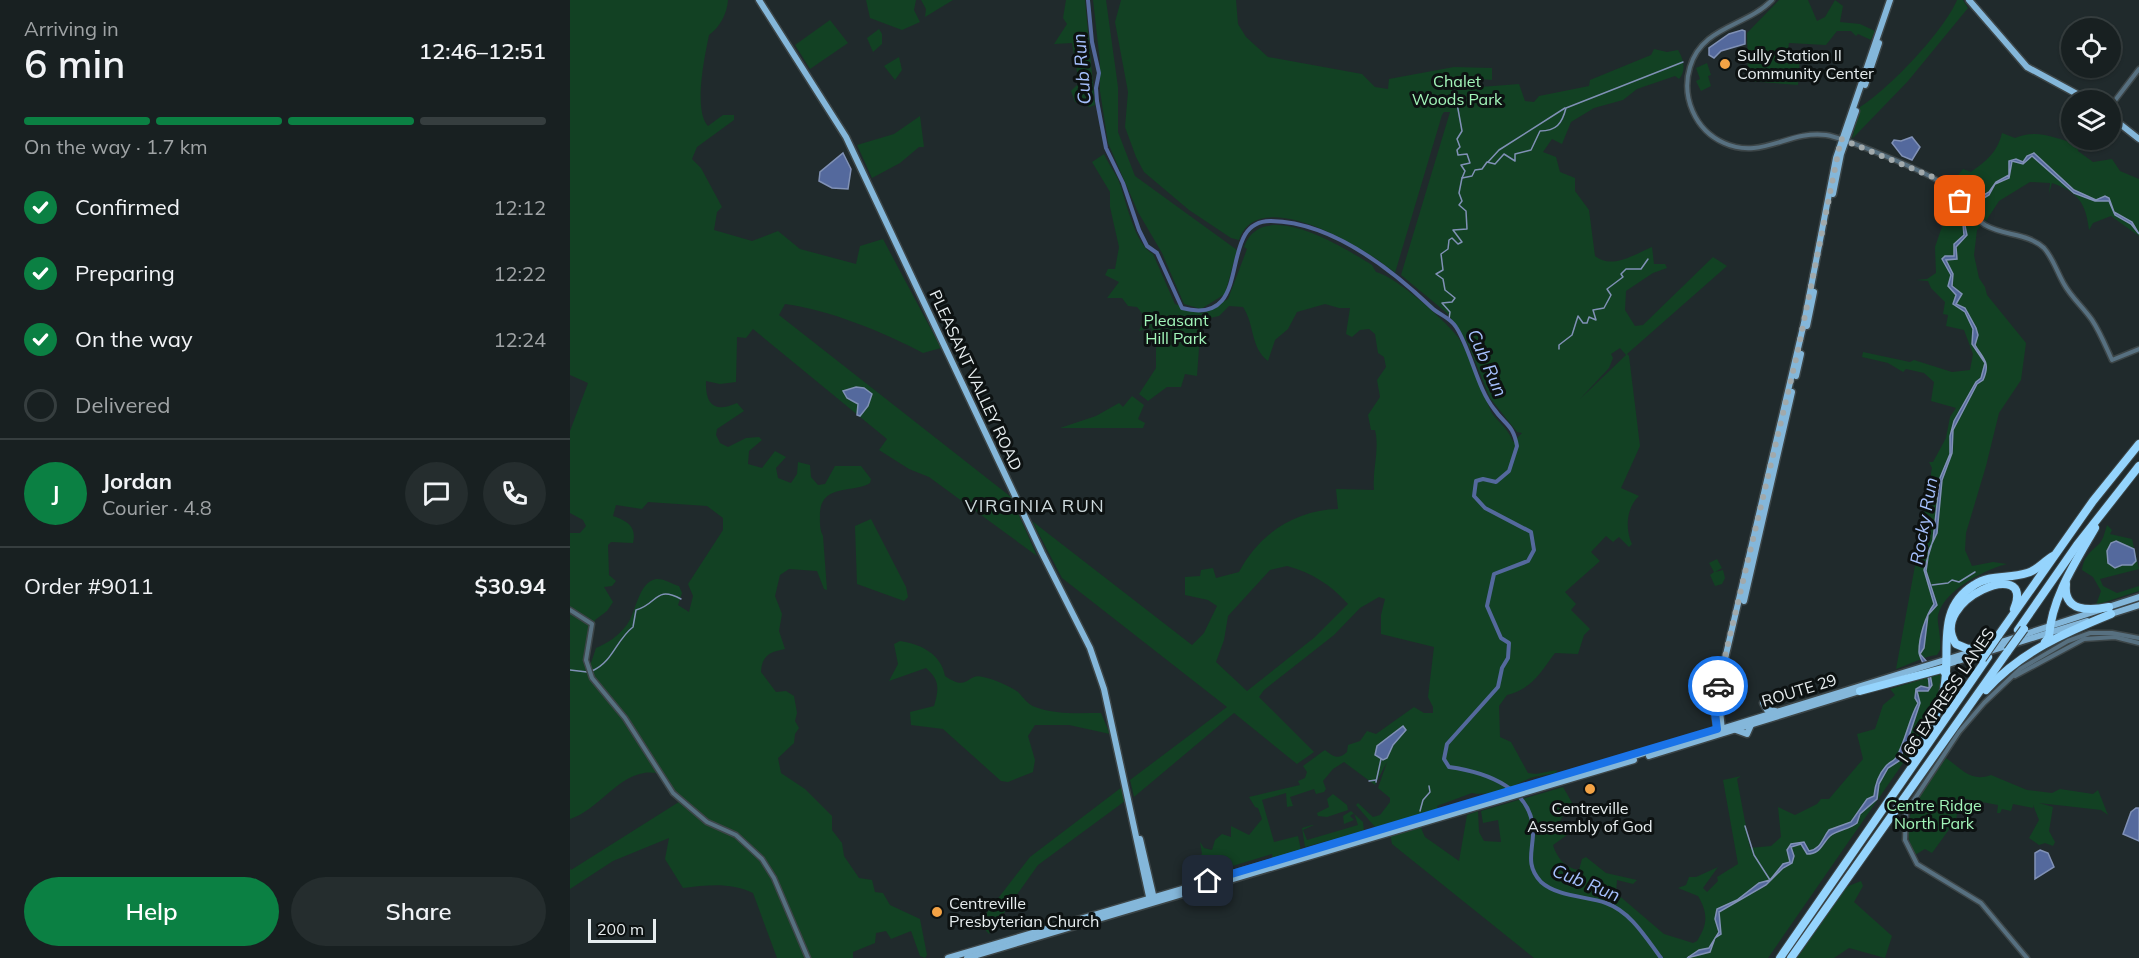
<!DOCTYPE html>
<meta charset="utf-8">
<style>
body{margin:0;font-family:Mulish,sans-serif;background:#252d2e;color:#f1f3f6;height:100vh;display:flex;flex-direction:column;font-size:22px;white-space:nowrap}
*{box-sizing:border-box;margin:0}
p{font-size:20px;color:#9fa3a5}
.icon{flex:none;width:33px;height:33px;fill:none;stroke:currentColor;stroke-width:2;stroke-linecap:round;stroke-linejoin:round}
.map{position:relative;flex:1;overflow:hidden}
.sheet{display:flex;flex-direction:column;background:#182021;width:570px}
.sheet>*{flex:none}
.controls{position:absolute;left:1491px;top:18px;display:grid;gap:12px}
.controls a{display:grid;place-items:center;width:60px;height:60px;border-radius:50%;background:#182021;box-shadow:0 2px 4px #0004,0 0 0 2px #363e3f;font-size:30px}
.scale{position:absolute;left:18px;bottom:15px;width:68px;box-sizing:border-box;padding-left:6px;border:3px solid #e7edef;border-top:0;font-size:16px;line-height:21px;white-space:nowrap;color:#e7edef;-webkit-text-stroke:4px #0d1212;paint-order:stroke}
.pin{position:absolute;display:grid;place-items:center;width:51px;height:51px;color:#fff;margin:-26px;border-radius:12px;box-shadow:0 3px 9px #0006}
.courier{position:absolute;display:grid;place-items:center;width:60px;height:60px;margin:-30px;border:4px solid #1a73e8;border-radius:50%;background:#fff;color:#222;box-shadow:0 2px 8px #0007}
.headline em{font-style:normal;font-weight:600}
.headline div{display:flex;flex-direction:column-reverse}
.headline{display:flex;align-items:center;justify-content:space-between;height:102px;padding:0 24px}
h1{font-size:39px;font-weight:600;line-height:45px}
.bar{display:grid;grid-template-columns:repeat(4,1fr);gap:9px 6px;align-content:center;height:72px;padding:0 24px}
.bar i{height:8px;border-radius:4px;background:#363e3f}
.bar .on{background:#0b8043}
.bar p{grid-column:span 4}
.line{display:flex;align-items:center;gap:15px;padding:0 24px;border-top:2px solid #363e3f}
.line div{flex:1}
.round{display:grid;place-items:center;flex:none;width:63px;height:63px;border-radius:32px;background:#252d2e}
ol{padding:0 24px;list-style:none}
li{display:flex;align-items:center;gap:18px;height:66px}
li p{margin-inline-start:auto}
li .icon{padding:6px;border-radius:50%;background:#0b8043;color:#fff;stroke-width:4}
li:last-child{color:#9fa3a5}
li i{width:33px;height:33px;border:3px solid #363e3f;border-radius:50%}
.action{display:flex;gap:12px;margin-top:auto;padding:12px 24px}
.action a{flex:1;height:69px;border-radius:36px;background:#0b8043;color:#fff;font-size:24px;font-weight:600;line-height:69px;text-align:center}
.action a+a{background:#252d2e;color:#f1f3f6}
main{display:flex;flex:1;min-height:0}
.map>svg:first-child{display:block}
.green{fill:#124123;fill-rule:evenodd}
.water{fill:#54699d;stroke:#8091b6;stroke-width:1.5}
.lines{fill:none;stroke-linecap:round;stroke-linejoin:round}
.stream{stroke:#8091b6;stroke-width:1.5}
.river{stroke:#54699d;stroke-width:4}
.minor-casing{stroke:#3c4547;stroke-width:7}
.major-casing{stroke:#3c4547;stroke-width:9}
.highway-casing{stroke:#3c4547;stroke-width:10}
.minor{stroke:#577080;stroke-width:4}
.major{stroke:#84b7da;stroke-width:6}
.highway{stroke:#95d4fd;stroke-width:8}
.highway-bridge-casing{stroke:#3c4547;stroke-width:10;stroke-linecap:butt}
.highway-bridge{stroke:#95d4fd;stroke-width:8}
.done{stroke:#a1a9ab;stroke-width:6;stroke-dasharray:0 10.8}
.route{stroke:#1a73e8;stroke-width:8}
.poi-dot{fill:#f4a345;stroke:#0d1212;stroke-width:2}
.labels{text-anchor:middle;stroke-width:6;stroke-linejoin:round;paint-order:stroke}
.poi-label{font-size:16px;fill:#e7edef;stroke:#0d1212;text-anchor:start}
.park-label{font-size:16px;fill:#a3f6ba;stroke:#0d1212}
.street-label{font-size:16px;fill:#e7edef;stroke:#0d1212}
.water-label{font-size:18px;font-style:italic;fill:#a6c0fe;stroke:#0d1212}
.neighbourhood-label{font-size:18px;letter-spacing:1.5px;fill:#cedadd;stroke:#0d1212}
</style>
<main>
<section class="sheet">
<div class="headline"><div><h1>6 min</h1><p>Arriving in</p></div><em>12:46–12:51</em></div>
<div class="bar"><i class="on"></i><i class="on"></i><i class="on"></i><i></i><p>On the way · 1.7 km</p></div>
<ol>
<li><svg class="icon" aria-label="check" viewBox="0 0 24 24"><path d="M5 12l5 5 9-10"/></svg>Confirmed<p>12:12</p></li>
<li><svg class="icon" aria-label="check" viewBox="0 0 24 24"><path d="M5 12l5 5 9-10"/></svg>Preparing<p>12:22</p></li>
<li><svg class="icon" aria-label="check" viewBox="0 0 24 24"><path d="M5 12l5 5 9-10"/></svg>On the way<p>12:24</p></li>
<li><i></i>Delivered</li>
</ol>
<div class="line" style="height:108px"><b class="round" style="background:#0b8043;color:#fff">J</b><div><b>Jordan</b><p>Courier · 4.8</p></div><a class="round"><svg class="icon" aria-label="chat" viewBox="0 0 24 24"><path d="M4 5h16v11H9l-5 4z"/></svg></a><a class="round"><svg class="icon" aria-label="phone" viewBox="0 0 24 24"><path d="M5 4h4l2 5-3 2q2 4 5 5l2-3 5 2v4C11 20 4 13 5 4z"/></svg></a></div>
<div class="line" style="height:78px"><div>Order #9011</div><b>$30.94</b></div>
<div class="action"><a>Help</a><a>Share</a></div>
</section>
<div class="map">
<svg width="1569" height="958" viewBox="0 0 1569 958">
<rect width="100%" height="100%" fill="#202a2c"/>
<g class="green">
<path d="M0,0H158C157,14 150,27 139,35C135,55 123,110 138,126L153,115H164V120L127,147L122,159L131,168L152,207L147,212L144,230L182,241L208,231L230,249L286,264L290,246L313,239L371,348L353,353C313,332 260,310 215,304L209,315L441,497L467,556L359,477L339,469L309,450L317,439L183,329L176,338L167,337L166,382L150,384L136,381C135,405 145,413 167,403L174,411L147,429L146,435L150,443L158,447L176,438L189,437L192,440L179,451L178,464L192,468L205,451L216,457L206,468L208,478L221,483L227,474L228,462L240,465L241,477L248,485L255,484L265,466H291L301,479L300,483C284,493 252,484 250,512C250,521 249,528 253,536L257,590L254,589L247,571L219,569L210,575L205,596L212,614L209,631L215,649C201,652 192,654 191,672L206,692L216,691L224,696L227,713L225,721L229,728L225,734L224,743L208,758L211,773L235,789L262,816V830L272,843L274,856L289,878L302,880L305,892L313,893L320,905L350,919L357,955L355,958L350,956L341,931L321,939L316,931L306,933L305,943L283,952V958H207L183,893C160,882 138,885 113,888L95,859L99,838L43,861L0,889V868L1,870L112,800L89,773C84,773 79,772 74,773C45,778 28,810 0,819V533H10L16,526L13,520L0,513V431L18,383L0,375ZM78,502L137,506L153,518V530L118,584L123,596L119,612L108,605L112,593L109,586C102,584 93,578 86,579C68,582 66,614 56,626C48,636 38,643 26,648L21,663H17L25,620L37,611L43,602L34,587L42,586L46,581L39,575L38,545L41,542L63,543C67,526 57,521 43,516L46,505L72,509Z"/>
<path d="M296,0H346L344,10L350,22L332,30L300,18Z"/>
<path d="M351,0H383L355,17L356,9Z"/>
<path d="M496,0H515L525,105L520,107L505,102L501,91L509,83L502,43L484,44L497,24L493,18Z"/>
<path d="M523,0H536L548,87V132L565,176L667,250L655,294L631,309L614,304L592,253L568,212L538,143L530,91V62Z"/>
<path d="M551,0H666L668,24L676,37L698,57L792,74L805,87L818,89L819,79L884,67L922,68V80L911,79L910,87L949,84L955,101L964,102L969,96L1019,86L1020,80L1081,55L1084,49L1097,52L1108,50C1113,58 1117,70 1109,79L1105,76L1067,89L1053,100L1024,108L1001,122L992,144L982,139L973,152L986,157L990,172L1005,178V191L1019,210L1025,256C1042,270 1065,254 1082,247L1084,264H1095L1097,268L1083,273L1056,291L1055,310L1065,326L1073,325L1143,257L1157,266L1057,354L1059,356L1070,446L1051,488L1069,496C1056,508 1055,529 1062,544L1059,547L1049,537L1043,542L1036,536L1021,552L1030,561L995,592L1006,604L1001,610L1020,629L1014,635L1008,654L985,653C970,673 962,689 937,695L929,706L930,737L941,742L958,773L966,774L987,770L986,773C978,775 964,776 958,779C944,786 919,797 902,793L867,806L868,809L805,827L786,805L788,803L803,817L810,815L820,802V798L808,788L817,762L805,785L774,762L763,769L753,781L756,789L754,792L746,794L744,789L720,797L723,806L717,807L716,793L692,800L704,842L728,836L731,850L703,860L702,854L620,879L616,865L632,854L630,842L634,848L642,850L645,840L652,834L661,837V826L679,835L692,819L688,808L685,807L679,797L730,785L728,781L735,778L737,772L733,766L752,752L755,750C764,757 768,760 777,752L778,745L790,741L797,731L806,734L844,707L854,713H863V707L858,697L864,647L811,634V615L815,599L809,597L790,608L764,635L694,690L689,697L744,752L727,764L664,713L564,797L560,780L657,707L492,578L462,521L622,645L634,633L647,606L638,600L615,595V577L630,576L631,570L643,568L646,578L669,572C689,534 725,510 768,509L766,489L804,490C802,469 810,451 805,430H801L798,415L810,397L807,380L816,367L814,357L808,353L805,334L799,329L790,330L782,337L776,334L780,308H769L755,304L727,312L718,329L705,340L698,361C680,347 685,325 673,307L659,306L649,316L631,320L627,376L615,374L611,387H597L578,401L569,394L586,368V341L583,342L581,328L569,331L575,317L567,307L558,306L552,298H537L549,282L535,275L538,269H545L549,247L540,207V192L522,162L534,154C538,163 544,171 548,179C556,199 564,244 583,254L605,304L632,313L658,299L677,249L674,247C692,196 773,247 802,265L806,272C825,276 876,321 888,337C900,356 911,387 920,409C924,420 937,425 943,442L952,433L947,432L920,398L898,344L878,314L831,275L880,112H874L872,115L825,273C799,250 688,182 669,240L661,238L619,210L574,172L566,157L555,127L558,92L545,22ZM1050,348L1056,355L1010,399L1039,368L1043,358L1041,354ZM717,566C742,573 760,584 778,604L745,637L677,691L646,662L654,640L658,616L700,570Z"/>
<path d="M1209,0H1238L1247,21L1255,17L1265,0L1273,6L1270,22L1290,24L1305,31L1301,40L1288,34L1286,36L1281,31H1267L1256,45L1219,43L1218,51L1230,57L1228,85L1178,81L1177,33Z"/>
<path d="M1387,0H1393L1398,8L1338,81L1282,139L1290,107C1319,89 1374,31 1387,0Z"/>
<path d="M260,20L278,43L240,69L225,45Z"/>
<path d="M309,29L312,34V44L303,52L297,38Z"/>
<path d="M329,57L332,70L325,80L314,66Z"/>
<path d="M1137,63L1141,75L1138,76L1141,86L1131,91L1126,81L1130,79L1126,68Z"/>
<path d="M350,116L354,147H349L330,163L302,178L287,145L324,134Z"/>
<path d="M1432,133L1445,138C1467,128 1486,139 1508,144V151L1523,162L1542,159L1550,171L1569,179V236L1541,216L1523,223L1519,230C1516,203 1508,192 1482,183L1479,194L1480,183L1460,182L1429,201L1416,221L1410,217L1383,181L1393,169L1401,172C1417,160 1427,153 1432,133Z"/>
<path d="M1386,199L1411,226L1407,230L1404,255L1409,278L1415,287L1417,295L1456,343L1451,380L1429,413L1416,466L1396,533L1395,550L1402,566L1423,562L1437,564C1415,569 1364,595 1368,623C1369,630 1371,641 1370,650L1367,655C1354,656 1339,665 1326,669L1351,533L1342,530L1351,529L1362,468L1359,462H1363L1376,438L1380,417L1386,408L1361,401L1364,382L1354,373L1336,369L1333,372L1318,363L1292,357L1293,352L1340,362L1344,360L1382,372L1400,370L1403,354L1394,330L1376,326L1378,315L1373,314L1375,302L1361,288L1358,281L1346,280L1357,279L1366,273L1365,247L1377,212Z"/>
<path d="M562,396L574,405L568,419L575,423L573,428H490L526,416L549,403L553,407Z"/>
<path d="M301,519L336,587L338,597L334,601L287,584L285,526Z"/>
<path d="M1537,525L1542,530L1540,534L1562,539L1569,569L1530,579L1533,586L1547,593L1569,586V591L1526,605L1531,591L1523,577L1512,570C1513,558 1520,552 1529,544C1533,541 1535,531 1537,525Z"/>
<path d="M1147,559L1152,568L1145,572L1153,570L1155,578L1152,584L1145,586L1140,575L1144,572L1139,563Z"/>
<path d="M330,641C351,644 371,654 375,676C399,693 397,672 413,677C423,679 440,686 448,692C454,698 457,704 465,707C486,715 510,713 531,713L540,734L499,725H465L458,736L465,760L463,772L438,782L431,781L373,729L341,725L340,712L364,706C369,689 370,680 356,668L319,681L328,664L324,644Z"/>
<path d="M1370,674L1374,675L1364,711L1338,756L1198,958H964L822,844L820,834L850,826L855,837L889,861L897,815L908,811L909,832L914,841L931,842L928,820L913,823L911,811L993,787L1004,806L994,812L990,823L997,835L983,845C987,858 995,868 1009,870L1012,859L1016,857L1036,873L1067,880L1063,884L1047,880L1046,893L1094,934L1123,943L1127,941C1138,924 1138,913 1128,896L1108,888L1116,885L1119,877H1126L1148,867L1133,888L1137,892L1148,881L1147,877L1168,864L1153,780L1171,776L1167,779L1180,848L1201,846L1211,837L1208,807L1225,815L1247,804L1251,799H1259L1293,759L1287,734L1305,729L1313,705L1325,695L1320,689Z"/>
<path d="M1376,758C1390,767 1400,783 1421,775L1457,790L1482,793L1490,789L1523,794L1528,790L1538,815L1531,810L1469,803L1483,807L1479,831L1485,842L1483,846L1475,843L1469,845L1459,838L1469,820L1463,805V808L1443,804L1441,811L1432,809L1430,813H1427L1428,805L1390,798L1386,820L1362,853L1355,849L1345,855C1324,818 1356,787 1376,758Z"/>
<path d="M552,787L555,801L468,865L419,934L409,923L460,857Z"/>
<path d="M763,794L777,805L778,810L757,817L748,816L747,813L759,807L757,799Z"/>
<path d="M781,811L793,822L794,831L735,847L732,828L742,825H744L733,830L737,840L788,825L784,813L780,816L784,820L774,824L773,816Z"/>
<path d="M1291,881L1293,886L1284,902L1322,936L1315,958L1279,948L1264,958H1227L1276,887Z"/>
</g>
<g class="water">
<path d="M1172,30L1175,31V44L1151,51L1144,58L1139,55V48L1159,34Z"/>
<path d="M1342,137L1350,147L1342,160L1332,156L1322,143L1324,140L1331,141Z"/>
<path d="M273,153L281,169L278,189L262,188L249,181L250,172Z"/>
<path d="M1464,153L1504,190L1526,200L1535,196L1539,198L1544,212L1562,222L1569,234L1561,224L1545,215L1539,201H1525L1504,193L1462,156L1453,164L1442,161L1439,178L1425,184L1419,195L1409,201L1406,213L1395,226L1397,235L1386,247L1387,259L1376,260L1383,274L1382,286L1392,294L1386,304L1395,308L1406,328L1408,335L1405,345C1413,359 1421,362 1413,380L1407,384L1383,430L1382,453L1372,480L1367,533L1359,550L1356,571L1367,605L1358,615L1354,648L1350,654L1358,663L1362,685L1358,691H1347L1350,703L1336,745L1329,761L1318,768L1309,784L1307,799L1290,814L1287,823C1280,829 1267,830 1260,836C1252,843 1251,854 1237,854L1231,844L1221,847L1224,856L1222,863L1213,868L1196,885L1149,912L1151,934L1145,938L1140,952L1117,958L1129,950L1139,948L1149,932L1145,919L1147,909L1167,900L1189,883L1200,880L1213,864L1220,862L1217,850L1221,844L1234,842L1239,851C1251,849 1252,839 1259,830L1281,822L1297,799L1304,796C1305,785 1308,775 1316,766C1319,762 1325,761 1327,756C1336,739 1339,719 1348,703L1345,698L1346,689L1351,686L1359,688C1361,673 1349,659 1349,652C1349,637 1355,617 1364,604L1354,570L1363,540L1370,478L1380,454V436L1384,421L1406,382L1411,378L1415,363L1402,344L1403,329L1395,312L1383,304L1386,295L1378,286L1381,275L1372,259L1375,256H1384V244L1394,235L1393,224L1404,212L1407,199L1419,192L1426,182L1439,175V161L1446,159L1453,162L1457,156Z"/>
<path d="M286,387L294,388L302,394L298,406L290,416L287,415L288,404L277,398L273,391Z"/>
<path d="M1546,541L1564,549L1566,561L1562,565H1552L1545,568L1538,563L1537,551L1541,543Z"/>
<path d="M833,726L836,730L823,745L817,758L813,760L805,755L807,746Z"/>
<path d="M1566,808H1569V841L1553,834L1561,812Z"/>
<path d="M1470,850L1478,853L1484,867L1465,879V853Z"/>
</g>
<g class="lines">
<g class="stream">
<path d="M886,98L892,131L887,139L890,147L887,150L888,155L897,154L900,163L891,165L895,171L892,178"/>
<path d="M918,162L929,150L995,108"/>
<path d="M879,319L880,312L872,303L882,302L885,298L875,290L873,279L866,274L873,270L871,254L878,249L879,240L882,238L888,244L892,242L883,230L897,229L896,211L889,205L892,201L889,193L892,178L902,176L905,170L912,169L917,162L925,164L934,154L945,161V154L961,150L970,131C986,131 992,124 996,108L1113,62"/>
<path d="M989,349V345L1002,335L1008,316L1013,323H1017L1019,317L1026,320L1023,310L1034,308L1041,295L1037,289L1053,277L1051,274L1056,269H1071L1078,259"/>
<path d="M1362,585L1378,583L1382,580L1389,582L1405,572"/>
<path d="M0,670L17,672"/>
<path d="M22,671C43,662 46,640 63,627L66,610C88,604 85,585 111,599"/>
<path d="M799,781L806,780"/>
<path d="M806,782L811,759"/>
<path d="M850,811L853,800L860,792L859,786"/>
<path d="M1175,826L1184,855L1200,880"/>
</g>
<path class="river" d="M518,0L522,42L529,73L526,88L527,101L536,148L553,183L569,230L577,246L587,253L612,308C688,328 644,220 701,221C761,222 819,267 861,307C869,315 880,317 886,327C901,350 907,388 924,409C935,425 943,424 947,446L939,471L926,482L913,479L906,481L904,496L915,508L961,532L964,550L958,561L924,574L917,606L931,638L939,643L938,658L932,668L928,687L877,744L874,759L879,767C916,772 965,789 963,835C962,853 956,866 971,882C988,897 1016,896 1036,903C1061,912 1076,938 1091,958"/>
<defs>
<g id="minor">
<path d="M1202,0C1176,27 1132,26 1120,67C1111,97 1125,130 1154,143C1191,160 1219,130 1256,135C1275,138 1357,172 1373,184C1388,196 1398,214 1415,225C1434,236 1458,233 1474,248C1483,258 1487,272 1494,284C1501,297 1513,307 1522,320C1530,332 1536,347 1542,360L1569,349"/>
<path d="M1540,107L1569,69"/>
<path d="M0,610L22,624L16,660L22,678L55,718L103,793L137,822L166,835L192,859L204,878L238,958"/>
<path d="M1445,676L1514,639L1545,637L1569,643"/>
<path d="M1457,958L1411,903L1347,864L1335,840L1336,812L1389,732L1414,703L1450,669L1498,641L1520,633H1542L1569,638"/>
</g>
<g id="major">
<path d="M189,0L276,137L472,553L520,648L534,689L580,901"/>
<path d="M1399,0L1457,67L1518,100"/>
<path d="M1295,85L1309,43"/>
<path d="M1540,116L1569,139"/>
<path d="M1263,194L1271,154L1286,111"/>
<path d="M1237,326L1244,292"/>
<path d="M1226,376L1231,354"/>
<path d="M1174,601L1222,392"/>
<path d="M1538,615L1569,605"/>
<path d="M1419,646L1569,597"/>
<path d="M1158,664L1163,670"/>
<path d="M1375,665L1517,621"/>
<path d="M1149,701L1152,730"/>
<path d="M1193,703L1197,710L1205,711"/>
<path d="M1166,730L1177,734L1181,725"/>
<path d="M1148,731L1144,711L1146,697L1234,323L1266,158L1320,0"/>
<path d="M1079,756L1293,690"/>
<path d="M570,839L584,899"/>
<path d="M378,958L1064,756L1404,651"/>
<path d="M397,958L1064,760"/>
</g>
<g id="highway">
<path d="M1496,584C1493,612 1519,611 1539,607"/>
<path d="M1448,630L1507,545L1569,466"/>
<path d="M1428,636L1523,501L1569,444"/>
<path d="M1475,642L1479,637C1481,599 1506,561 1525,528"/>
<path d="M1421,646L1398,649L1386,644C1356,601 1467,554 1444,609"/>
<path d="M1416,690C1451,652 1494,633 1541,614"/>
<path d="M1290,691L1372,669L1377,675"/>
<path d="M1342,761C1356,737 1368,716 1374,689C1382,653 1364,610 1404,585C1420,574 1439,579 1457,573C1468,570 1474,561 1483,556"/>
<path d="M1210,958L1418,657"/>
<path d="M1221,958L1438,651"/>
</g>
</defs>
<use href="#minor" class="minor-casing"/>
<use href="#major" class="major-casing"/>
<use href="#highway" class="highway-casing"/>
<use href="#minor" class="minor"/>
<use href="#major" class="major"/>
<use href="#highway" class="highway"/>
<defs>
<g id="highway-bridge">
<path d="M1438,651L1454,629"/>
<path d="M1412,659L1428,636"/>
</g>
</defs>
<use href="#highway-bridge" class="highway-bridge-casing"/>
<use href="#highway-bridge" class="highway-bridge"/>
</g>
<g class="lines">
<path class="done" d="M1148,686L1227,355L1271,139L1365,178L1390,201"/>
<path class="route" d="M638,881L1147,729L1144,705L1148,686"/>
</g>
<g class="poi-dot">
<circle cx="1155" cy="64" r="6"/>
<circle cx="1020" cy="789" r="6"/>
<circle cx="367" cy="912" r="6"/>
</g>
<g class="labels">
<g class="poi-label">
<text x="1167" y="61">Sully Station II<tspan x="1167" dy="18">Community Center</tspan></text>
<text x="1020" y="814" text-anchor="middle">Centreville<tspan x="1020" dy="18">Assembly of God</tspan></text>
<text x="379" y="909">Centreville<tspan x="379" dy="18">Presbyterian Church</tspan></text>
</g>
<g class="park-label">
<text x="887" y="87">Chalet<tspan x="887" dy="18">Woods Park</tspan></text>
<text x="606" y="326">Pleasant<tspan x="606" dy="18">Hill Park</tspan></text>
<text x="1364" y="811">Centre Ridge<tspan x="1364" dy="18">North Park</tspan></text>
</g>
<g class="street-label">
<text transform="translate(406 380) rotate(65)" y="6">PLEASANT VALLEY ROAD</text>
<text transform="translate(1229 690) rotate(-17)" y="6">ROUTE 29</text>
<text transform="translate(1376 695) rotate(-56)" y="6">I 66 EXPRESS LANES</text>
</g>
<g class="water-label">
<text transform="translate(512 69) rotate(-95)" y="6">Cub Run</text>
<text transform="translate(917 363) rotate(66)" y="6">Cub Run</text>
<text transform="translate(1354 521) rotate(-80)" y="6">Rocky Run</text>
<text transform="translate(1016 883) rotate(22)" y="6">Cub Run</text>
</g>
<g class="neighbourhood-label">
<text x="465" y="512">VIRGINIA RUN</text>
</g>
</g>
</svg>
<div class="controls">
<a><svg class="icon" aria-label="locate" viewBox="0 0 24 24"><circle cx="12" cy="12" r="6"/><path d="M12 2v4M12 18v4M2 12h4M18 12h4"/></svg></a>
<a><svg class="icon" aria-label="layers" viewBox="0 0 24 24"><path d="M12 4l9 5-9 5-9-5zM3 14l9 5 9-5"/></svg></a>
</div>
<div class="scale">200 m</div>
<div class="pin" style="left:1390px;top:201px;background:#ea580c"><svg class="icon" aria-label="bag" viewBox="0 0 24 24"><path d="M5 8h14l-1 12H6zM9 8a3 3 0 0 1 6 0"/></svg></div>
<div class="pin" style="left:638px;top:881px;background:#1f2937"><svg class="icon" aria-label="home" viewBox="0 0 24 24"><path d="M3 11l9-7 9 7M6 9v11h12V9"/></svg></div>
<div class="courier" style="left:1148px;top:686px"><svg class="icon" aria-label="car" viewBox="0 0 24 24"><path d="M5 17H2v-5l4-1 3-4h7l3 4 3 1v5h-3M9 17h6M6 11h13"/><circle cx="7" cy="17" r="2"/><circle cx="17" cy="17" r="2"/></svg></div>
</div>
</main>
